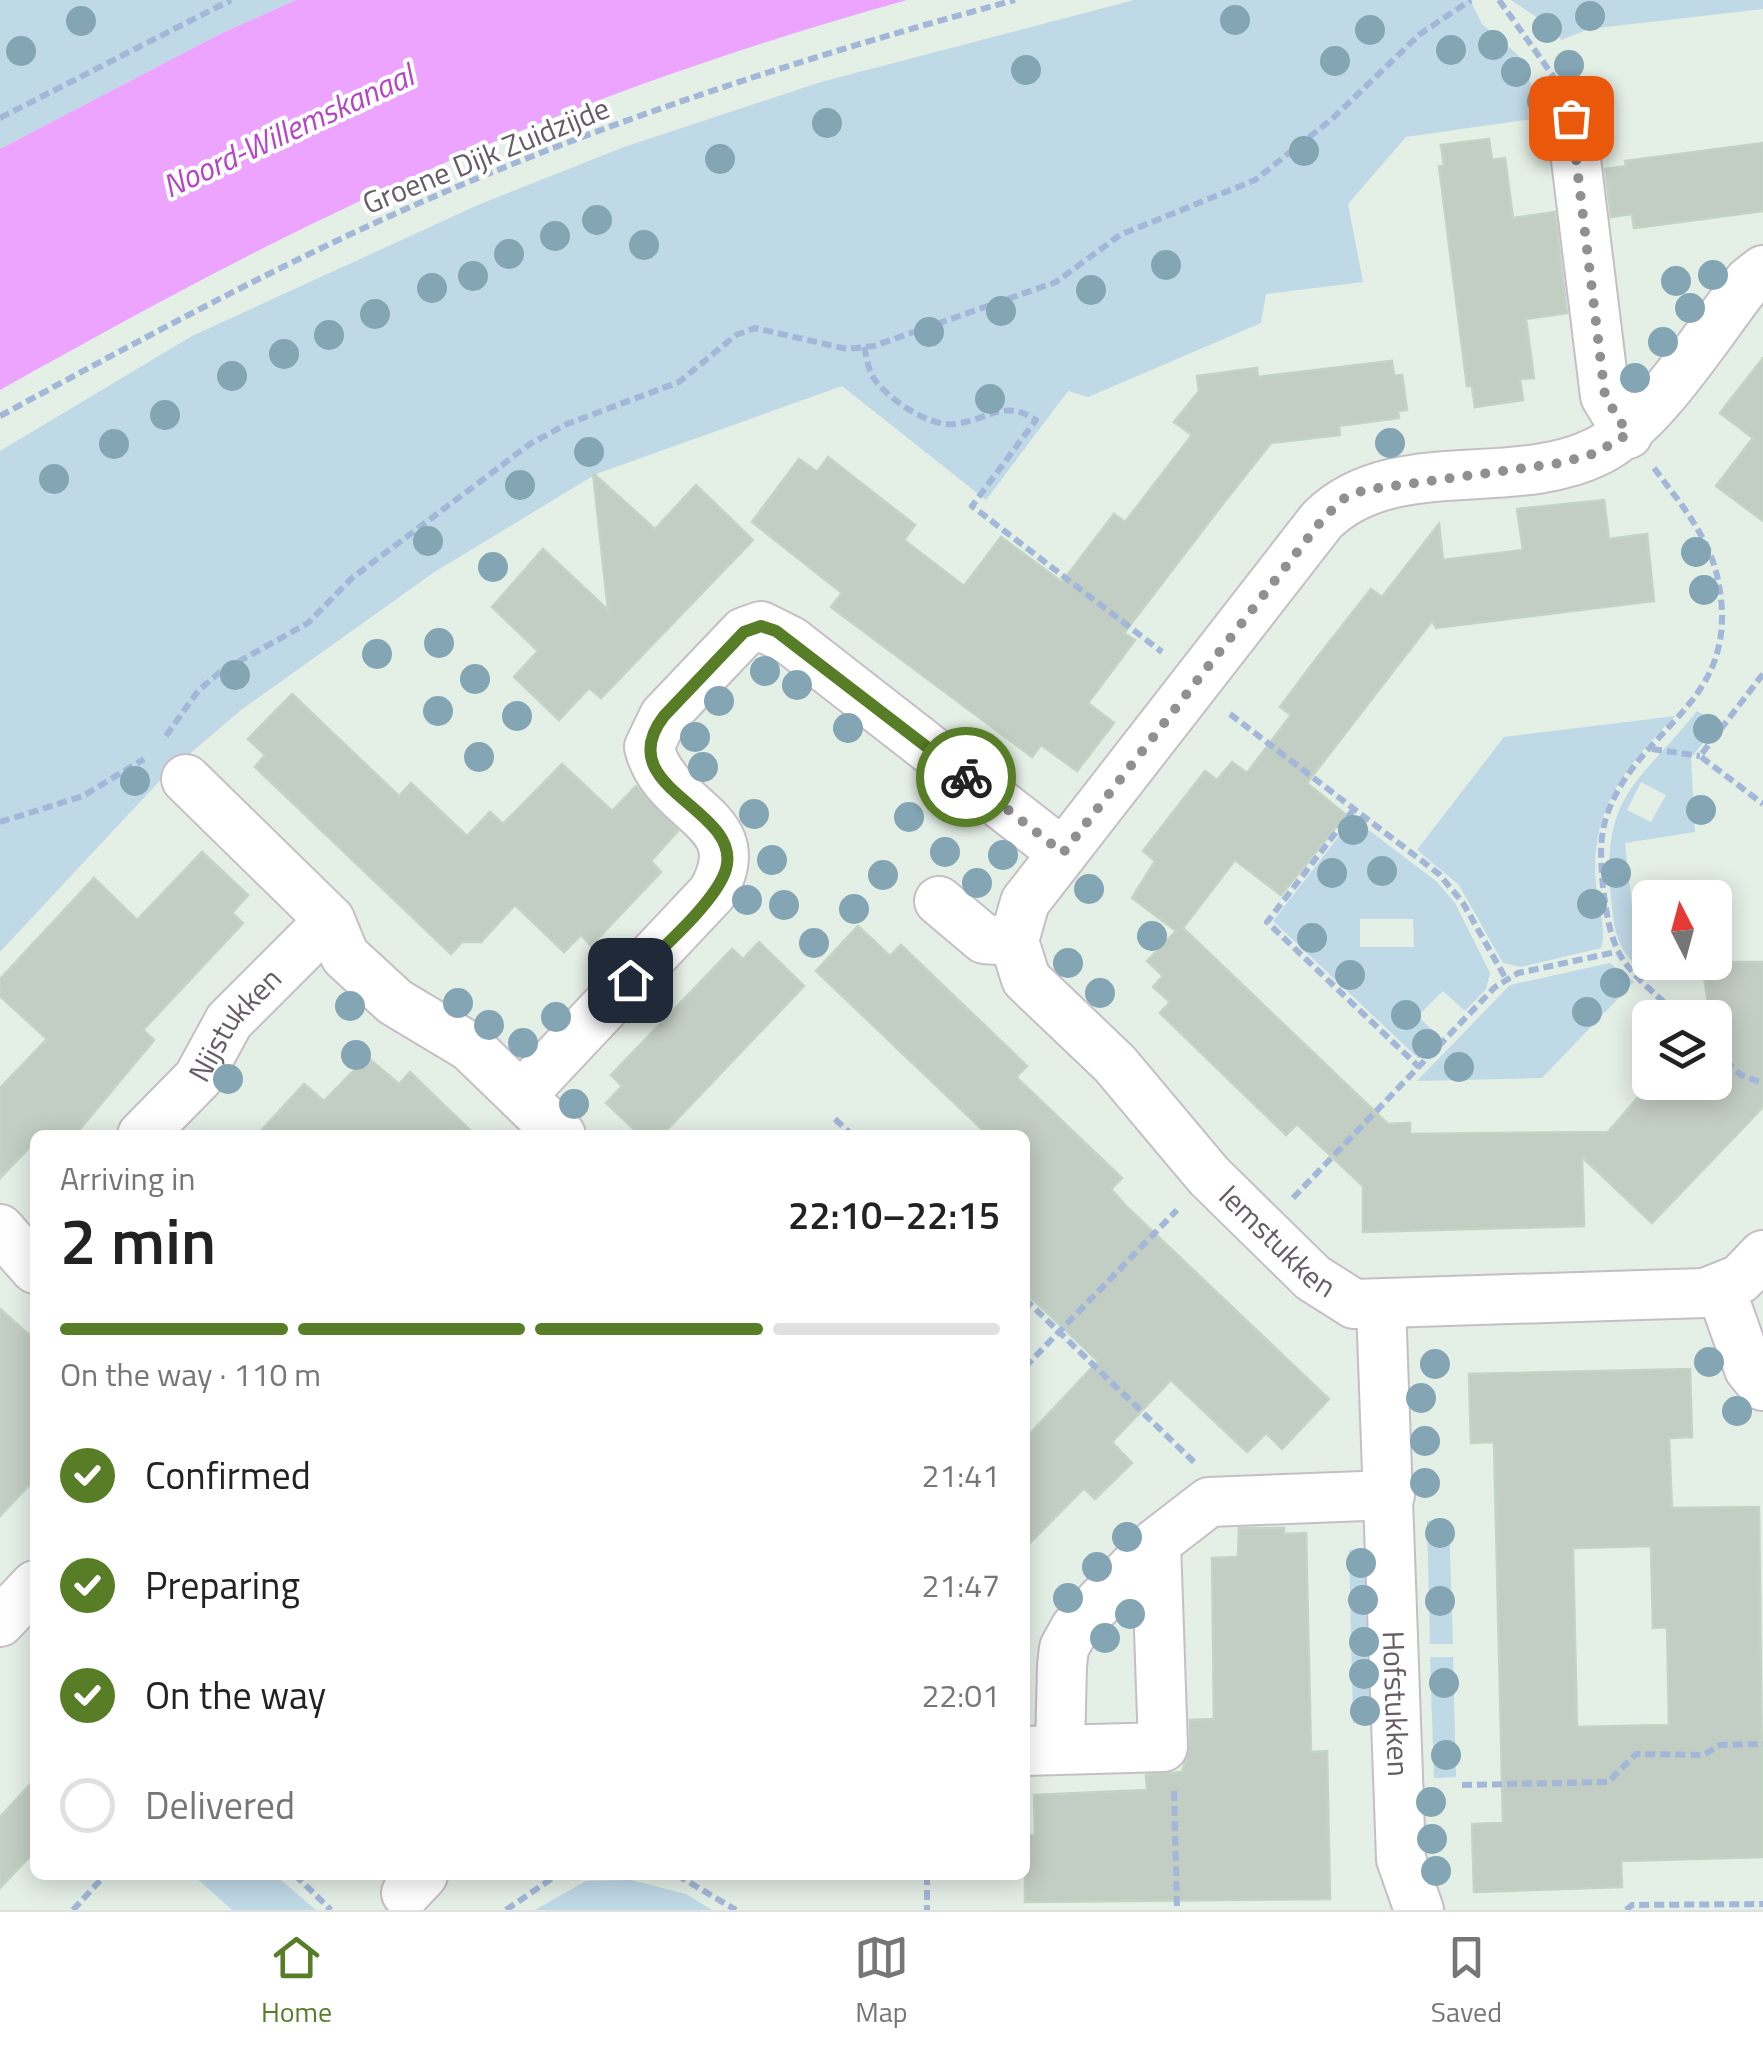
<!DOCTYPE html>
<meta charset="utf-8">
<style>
body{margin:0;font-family:"Titillium Web",sans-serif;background:#f6f6f6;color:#222;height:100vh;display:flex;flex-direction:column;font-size:38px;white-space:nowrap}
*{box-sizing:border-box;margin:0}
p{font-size:32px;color:#767676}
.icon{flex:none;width:55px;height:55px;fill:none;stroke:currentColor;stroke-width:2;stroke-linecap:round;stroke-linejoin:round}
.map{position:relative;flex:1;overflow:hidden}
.sheet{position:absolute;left:30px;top:1130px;width:1000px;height:750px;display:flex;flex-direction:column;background:#fff;border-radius:15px;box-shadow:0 5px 25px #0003}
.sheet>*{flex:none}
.needle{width:65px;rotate:354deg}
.buttons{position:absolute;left:1632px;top:880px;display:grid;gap:20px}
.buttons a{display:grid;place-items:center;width:100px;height:100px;border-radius:15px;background:#fff;box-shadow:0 5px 25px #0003;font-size:50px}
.pin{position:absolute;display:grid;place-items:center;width:85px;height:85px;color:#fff;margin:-42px;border-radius:20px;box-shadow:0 5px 15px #0006}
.courier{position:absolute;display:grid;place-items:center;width:100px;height:100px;margin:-50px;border:8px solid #577d26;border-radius:50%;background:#fff;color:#222;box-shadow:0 2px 12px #0007}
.headline em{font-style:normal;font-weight:600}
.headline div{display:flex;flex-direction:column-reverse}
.headline{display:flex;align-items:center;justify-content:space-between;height:170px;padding:0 30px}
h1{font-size:65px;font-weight:600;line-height:75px}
.bar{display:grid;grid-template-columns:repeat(4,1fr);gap:15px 10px;align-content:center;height:120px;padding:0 30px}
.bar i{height:12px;border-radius:8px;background:#e0e0e0}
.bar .selected{background:#577d26}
.bar p{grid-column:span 4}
ol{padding:0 30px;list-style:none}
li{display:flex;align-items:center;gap:30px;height:110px}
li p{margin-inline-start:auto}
li .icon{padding:10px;border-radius:50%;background:#577d26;color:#fff;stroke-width:4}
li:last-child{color:#767676}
li i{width:55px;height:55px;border:5px solid #e0e0e0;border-radius:50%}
.tab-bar{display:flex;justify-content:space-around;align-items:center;height:140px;border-top:2px solid #e0e0e0;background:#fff;font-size:28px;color:#767676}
.tab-bar a{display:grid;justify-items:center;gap:5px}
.tab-bar .selected{color:#577d26}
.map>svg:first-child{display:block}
.green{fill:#c0d9e7;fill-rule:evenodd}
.water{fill:#eda4ff}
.building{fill:#c2cdc3;stroke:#c2d4c3;stroke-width:2.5;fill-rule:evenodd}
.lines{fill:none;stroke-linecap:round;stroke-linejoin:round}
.minor-casing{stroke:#c6bec5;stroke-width:52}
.path{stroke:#a3b7d9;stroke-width:6;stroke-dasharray:10 5;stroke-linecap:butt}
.minor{stroke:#fff;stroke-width:48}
.tree{fill:#84a5b4}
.done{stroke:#918f92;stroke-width:10;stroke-dasharray:0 18}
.route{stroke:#577d26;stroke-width:12}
.labels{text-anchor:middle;stroke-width:8;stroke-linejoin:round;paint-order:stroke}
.street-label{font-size:30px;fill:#655c65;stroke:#fff}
.water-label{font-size:32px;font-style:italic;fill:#b743c6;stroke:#fff}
</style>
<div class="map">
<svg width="1763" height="1910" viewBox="0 0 1763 1910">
<rect width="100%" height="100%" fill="#e4efe6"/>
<g class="green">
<path d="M0,0H296L220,34L0,149Z"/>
<path d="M1134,0H1470L1482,24L1518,55L1546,117L1406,137L1348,204L1363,282L1266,294L1261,323L1088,397L1068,391L986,500L842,386L596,474L433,573L241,710L166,774L0,952V451L192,336L478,205L624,147L821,82Z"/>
<path d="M1511,0H1763V9L1589,29L1561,40L1553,28Z"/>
<path d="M1697,711L1719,723L1691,758L1695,832L1625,843L1639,968C1616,948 1614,927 1611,898C1601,793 1639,784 1697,711ZM1641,782L1666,795L1651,822L1627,810Z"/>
<path d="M1675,716C1625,766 1589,811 1596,886C1598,904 1607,933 1601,948L1521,967L1503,963L1459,885L1417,850L1504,737Z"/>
<path d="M1353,818L1437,882L1455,903L1490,973L1486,989L1465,1011L1443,991L1418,1016L1440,1038L1419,1059L1273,921ZM1360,919H1413L1414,947H1360Z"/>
<path d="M1610,963L1634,982L1542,1078L1417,1081L1510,985Z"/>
<path d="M1449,1520L1453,1644H1430L1427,1521Z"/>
<path d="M1349,1550H1370L1374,1722L1353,1723Z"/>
<path d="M1430,1657H1453L1456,1777L1434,1778Z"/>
<path d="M193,1875H275L316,1910H232Z"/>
<path d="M631,1880L686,1894L712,1910H535L586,1881Z"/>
</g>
<path class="water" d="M296,0H907C705,56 504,130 316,222C209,274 104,332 0,390V149L220,34Z"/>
<g class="building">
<path d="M1489,139L1492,160L1505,158L1513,218L1555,212L1567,313L1526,319L1534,378L1520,379L1523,400L1475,407L1472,386H1467L1439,166H1444L1441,145Z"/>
<path d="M1763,143V211L1634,228L1632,214L1611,217L1605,169L1626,166L1625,161Z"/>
<path d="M1763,358V521L1716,486L1753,438L1720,413Z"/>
<path d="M1392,361L1394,376L1402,375L1407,410L1398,411L1399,418L1339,426L1340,435L1271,443L1222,505L1124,633L1135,640L1088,703L1114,723L1077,771L1041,745L1032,757L831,607L842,593L752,522L799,459L817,472L828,457L915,525L904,540L964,586L1001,537L1062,582L1114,514L1125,522L1192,435L1174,422L1199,391L1197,376L1257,368L1258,377Z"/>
<path d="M593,473L655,529L696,485L753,540L601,698L589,688L559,720L514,677L538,651L492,607L543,549L608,610Z"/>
<path d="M1604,500L1609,539L1647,534L1654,601L1436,628L1432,621L1307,783L1346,815L1281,895L1235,860L1183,928L1388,1124L1410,1123V1134L1608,1132L1651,1082H1719L1715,1018H1710L1702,962H1763V1107L1652,1223L1582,1157L1584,1226L1363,1232V1186L1297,1124L1286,1135L1160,1013L1170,1002L1153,987L1163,976L1147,961L1176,931L1132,898L1155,861L1143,851L1205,771L1217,780L1232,762L1247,773L1291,715L1280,707L1316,659L1371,589L1382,597L1439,524L1443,560L1523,550L1517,509Z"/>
<path d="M292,694L399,796L411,783L467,836L490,812L503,824L562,764L612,811L636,786L678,831L651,861L661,872L591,946L581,935L564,952L515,905L481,942H462L451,954L255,767L265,755L248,739Z"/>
<path d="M202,852L248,895L232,913L243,923L143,1030L154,1040L75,1135H35V1142L0,1178V1088L47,1039L0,996V979L94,878L137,920Z"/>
<path d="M858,926L890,956L901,945L1027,1066L1016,1077L1122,1178L1111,1189L1127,1207L1329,1399L1282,1449L1266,1433L1247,1452L1171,1380L1112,1442L1132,1463L1095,1499L1084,1488L1025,1548V1439L1098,1361L1025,1292V1135H988L816,971Z"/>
<path d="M759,942L804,986L662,1135H640L606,1103L622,1086L611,1075L732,949L743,959Z"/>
<path d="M367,1057L399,1084L410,1072L475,1135H257L304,1084L324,1101Z"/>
<path d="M0,1309L35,1340V1479L0,1516Z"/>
<path d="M1690,1369L1692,1437L1669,1438L1672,1508L1759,1507L1763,1857L1621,1861L1622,1887L1474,1892L1472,1824L1503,1823L1494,1442L1471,1443L1469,1374ZM1651,1546L1653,1628L1667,1627L1669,1725L1577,1727L1573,1548Z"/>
<path d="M1239,1528H1284V1534L1306,1533L1311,1752L1327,1751L1330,1899L1025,1902V1835H1035L1034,1795L1147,1790L1146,1775L1182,1772L1190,1747V1720L1214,1719L1212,1558L1238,1557Z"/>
<path d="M35,1779V1851L0,1888V1817Z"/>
</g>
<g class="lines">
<defs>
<g id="minor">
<path d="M1571,119L1605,396L1628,434"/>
<path id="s1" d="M1763,270L1749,281C1710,330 1653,424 1598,451C1513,494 1393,450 1322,520L1025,902L1014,941L1026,979L1115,1064L1209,1176L1313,1278L1354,1304L1705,1293L1740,1279L1763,1255"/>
<path d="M186,779L330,920L345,956L395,1002L470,1047L561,1135"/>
<path d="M939,901L984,939L1014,941"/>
<path d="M521,1096L712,893C756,817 666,815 649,747L664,716L744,632L761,626L791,641L1063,853"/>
<path id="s2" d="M142,1135L198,1078L229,1021L330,920"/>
<path d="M0,1229L35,1269"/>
<path d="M1721,1290L1749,1369L1763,1386"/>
<path id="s3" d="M1381,1306L1401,1859L1419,1910"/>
<path d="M0,1622L35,1585"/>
<path d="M1060,1749L1062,1665L1064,1648L1075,1628L1156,1543L1209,1502L1390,1495"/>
<path d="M1025,1751L1163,1747L1156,1543"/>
<path d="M406,1893L423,1875"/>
</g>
</defs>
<use href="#minor" class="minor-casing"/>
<g class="path">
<path d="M1499,0L1556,80"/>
<path d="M0,118L231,0"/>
<path d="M864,347C867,357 868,369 873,377C886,398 929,427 954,424C986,421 1004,398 1036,420L972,506L1162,652"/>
<path d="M0,416C142,339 285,261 433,197C621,116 818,53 1015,0"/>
<path d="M1654,468C1680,503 1709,536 1718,580C1744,707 1636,724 1606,818C1599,840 1601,863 1603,886C1612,965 1625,965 1681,1018"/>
<path d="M1763,674L1700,756L1763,804"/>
<path d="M1230,714L1439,874L1463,903L1506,979"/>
<path d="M166,736L198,691L220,672L308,623L352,578L530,444L567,424L679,382L736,335L755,328L847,349L874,346L1056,282L1120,235L1255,180L1332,119L1420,34L1471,0"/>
<path d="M1652,749L1700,756"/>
<path d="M1354,809L1267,922L1419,1067"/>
<path d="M0,822L83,796L144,759"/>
<path d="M1715,1050L1741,1075L1763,1083"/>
<path d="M835,1119L852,1135"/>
<path d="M1293,1198L1495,987L1518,973L1616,952"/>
<path d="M1025,1299L1194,1462"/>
<path d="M1025,1367L1177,1210"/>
<path d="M1462,1785L1608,1782L1636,1754L1703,1755L1720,1745L1763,1744"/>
<path d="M1174,1791L1177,1910"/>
<path d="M295,1875L331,1910"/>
<path d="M677,1875L736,1910"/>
<path d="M927,1875V1910"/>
<path d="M73,1910L105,1875"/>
<path d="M506,1910L557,1875"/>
<path d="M1626,1910L1632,1905L1763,1904"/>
</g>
<use href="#minor" class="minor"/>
</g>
<g class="tree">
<circle cx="1590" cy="16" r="15"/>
<circle cx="1235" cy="20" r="15"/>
<circle cx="81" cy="21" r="15"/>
<circle cx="1547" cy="28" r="15"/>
<circle cx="1370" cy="30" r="15"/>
<circle cx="1493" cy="45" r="15"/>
<circle cx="1451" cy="50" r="15"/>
<circle cx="21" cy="51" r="15"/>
<circle cx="1335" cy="61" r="15"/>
<circle cx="1569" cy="65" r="15"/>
<circle cx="1026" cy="70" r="15"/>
<circle cx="1516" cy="72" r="15"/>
<circle cx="1542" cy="101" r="15"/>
<circle cx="827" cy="123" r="15"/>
<circle cx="1304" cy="151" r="15"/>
<circle cx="720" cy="159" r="15"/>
<circle cx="597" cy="220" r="15"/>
<circle cx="555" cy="236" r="15"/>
<circle cx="644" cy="245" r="15"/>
<circle cx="509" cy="254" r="15"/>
<circle cx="1166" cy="265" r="15"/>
<circle cx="1713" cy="275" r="15"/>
<circle cx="473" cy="276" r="15"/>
<circle cx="1676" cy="281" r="15"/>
<circle cx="432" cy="288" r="15"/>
<circle cx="1091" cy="290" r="15"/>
<circle cx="1690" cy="308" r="15"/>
<circle cx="1001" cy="311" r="15"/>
<circle cx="375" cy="314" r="15"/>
<circle cx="929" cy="332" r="15"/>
<circle cx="329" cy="335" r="15"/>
<circle cx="1663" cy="342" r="15"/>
<circle cx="284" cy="354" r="15"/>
<circle cx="232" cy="376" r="15"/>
<circle cx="1635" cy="378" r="15"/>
<circle cx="990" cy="399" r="15"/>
<circle cx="165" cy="415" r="15"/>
<circle cx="1390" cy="443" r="15"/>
<circle cx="114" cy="444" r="15"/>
<circle cx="589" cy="452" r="15"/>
<circle cx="54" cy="479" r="15"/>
<circle cx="520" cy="485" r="15"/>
<circle cx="428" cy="541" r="15"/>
<circle cx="1696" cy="552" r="15"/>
<circle cx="493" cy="567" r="15"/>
<circle cx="1704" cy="590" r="15"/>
<circle cx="439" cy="643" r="15"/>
<circle cx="377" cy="654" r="15"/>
<circle cx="765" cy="671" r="15"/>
<circle cx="235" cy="675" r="15"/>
<circle cx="475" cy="679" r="15"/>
<circle cx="797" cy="685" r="15"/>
<circle cx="719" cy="701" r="15"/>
<circle cx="438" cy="711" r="15"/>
<circle cx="517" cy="716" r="15"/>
<circle cx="848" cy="728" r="15"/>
<circle cx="1708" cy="729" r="15"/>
<circle cx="695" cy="737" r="15"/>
<circle cx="479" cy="757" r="15"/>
<circle cx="703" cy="767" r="15"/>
<circle cx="135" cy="781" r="15"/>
<circle cx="1701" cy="810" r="15"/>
<circle cx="754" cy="814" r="15"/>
<circle cx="909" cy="817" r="15"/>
<circle cx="1353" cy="830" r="15"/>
<circle cx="945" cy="852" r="15"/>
<circle cx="1003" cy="855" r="15"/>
<circle cx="772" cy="860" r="15"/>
<circle cx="1382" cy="871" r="15"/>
<circle cx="1332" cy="873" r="15"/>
<circle cx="1616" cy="873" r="15"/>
<circle cx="883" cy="875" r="15"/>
<circle cx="977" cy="883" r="15"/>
<circle cx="1089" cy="889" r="15"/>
<circle cx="747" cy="900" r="15"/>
<circle cx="1592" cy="904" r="15"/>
<circle cx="784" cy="905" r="15"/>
<circle cx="854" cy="909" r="15"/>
<circle cx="1152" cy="936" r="15"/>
<circle cx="1312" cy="938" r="15"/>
<circle cx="814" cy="943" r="15"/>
<circle cx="1068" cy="963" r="15"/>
<circle cx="1350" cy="975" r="15"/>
<circle cx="1615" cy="983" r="15"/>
<circle cx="1100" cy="993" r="15"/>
<circle cx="458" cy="1003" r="15"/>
<circle cx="350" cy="1006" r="15"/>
<circle cx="1587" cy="1012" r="15"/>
<circle cx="1406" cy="1015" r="15"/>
<circle cx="556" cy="1017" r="15"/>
<circle cx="489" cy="1025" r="15"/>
<circle cx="523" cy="1043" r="15"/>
<circle cx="1427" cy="1044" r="15"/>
<circle cx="356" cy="1055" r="15"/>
<circle cx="1459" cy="1067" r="15"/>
<circle cx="228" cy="1079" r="15"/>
<circle cx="574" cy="1104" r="15"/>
<circle cx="1709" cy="1362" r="15"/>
<circle cx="1435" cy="1364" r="15"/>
<circle cx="1421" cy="1398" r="15"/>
<circle cx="1737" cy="1411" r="15"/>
<circle cx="1425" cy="1441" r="15"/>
<circle cx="1425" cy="1483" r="15"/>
<circle cx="1440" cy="1533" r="15"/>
<circle cx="1127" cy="1537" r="15"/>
<circle cx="1361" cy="1563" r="15"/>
<circle cx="1097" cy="1567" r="15"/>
<circle cx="1068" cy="1598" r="15"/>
<circle cx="1363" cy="1600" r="15"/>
<circle cx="1440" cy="1601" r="15"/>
<circle cx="1130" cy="1614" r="15"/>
<circle cx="1105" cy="1638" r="15"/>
<circle cx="1364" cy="1642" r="15"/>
<circle cx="1364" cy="1674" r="15"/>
<circle cx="1444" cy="1683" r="15"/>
<circle cx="1365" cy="1711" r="15"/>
<circle cx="1446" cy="1755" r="15"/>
<circle cx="1431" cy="1802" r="15"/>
<circle cx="1432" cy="1839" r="15"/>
<circle cx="1436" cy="1871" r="15"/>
</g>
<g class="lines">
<path class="done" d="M966,777L1063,853L1322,520L1343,499L1364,490L1561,463L1596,453L1628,434L1605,396L1571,118"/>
<path class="route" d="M630,980C656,953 716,903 726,869C743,808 608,789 664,716L744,632L761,626L776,631L966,777"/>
</g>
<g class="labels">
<g class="street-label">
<text transform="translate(486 156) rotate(-22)" y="10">Groene Dijk Zuidzijde</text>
<text dy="10" stroke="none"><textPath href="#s2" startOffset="145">Nijstukken</textPath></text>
<text dy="10" stroke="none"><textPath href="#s1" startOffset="1465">Iemstukken</textPath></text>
<text dy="10" stroke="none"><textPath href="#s3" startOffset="398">Hofstukken</textPath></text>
</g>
<g class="water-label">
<text transform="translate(288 131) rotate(-25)" y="11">Noord-Willemskanaal</text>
</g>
</g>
</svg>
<div class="buttons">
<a><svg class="needle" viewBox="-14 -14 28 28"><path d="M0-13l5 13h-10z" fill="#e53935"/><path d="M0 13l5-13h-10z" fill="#767676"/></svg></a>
<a><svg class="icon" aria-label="layers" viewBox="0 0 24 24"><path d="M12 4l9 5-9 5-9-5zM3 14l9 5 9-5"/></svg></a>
</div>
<div class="pin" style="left:1571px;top:118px;background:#ea580c"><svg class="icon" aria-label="bag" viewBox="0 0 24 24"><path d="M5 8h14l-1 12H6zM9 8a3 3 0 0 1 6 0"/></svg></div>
<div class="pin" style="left:630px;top:980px;background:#1f2937"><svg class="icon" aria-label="home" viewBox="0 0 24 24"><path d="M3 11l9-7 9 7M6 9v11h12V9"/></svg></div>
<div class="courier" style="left:966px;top:777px"><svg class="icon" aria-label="bike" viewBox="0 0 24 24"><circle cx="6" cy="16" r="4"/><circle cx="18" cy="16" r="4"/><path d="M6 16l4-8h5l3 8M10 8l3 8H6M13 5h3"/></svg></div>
<section class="sheet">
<div class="headline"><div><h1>2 min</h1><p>Arriving in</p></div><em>22:10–22:15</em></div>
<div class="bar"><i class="selected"></i><i class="selected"></i><i class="selected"></i><i></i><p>On the way · 110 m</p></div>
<ol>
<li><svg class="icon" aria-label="check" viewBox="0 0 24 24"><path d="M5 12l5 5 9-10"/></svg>Confirmed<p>21:41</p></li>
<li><svg class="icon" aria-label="check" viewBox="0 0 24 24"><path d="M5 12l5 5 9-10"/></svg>Preparing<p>21:47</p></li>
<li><svg class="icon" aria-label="check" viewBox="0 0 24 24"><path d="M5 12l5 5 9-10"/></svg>On the way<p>22:01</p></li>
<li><i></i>Delivered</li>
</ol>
</section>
</div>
<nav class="tab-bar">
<a class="selected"><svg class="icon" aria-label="home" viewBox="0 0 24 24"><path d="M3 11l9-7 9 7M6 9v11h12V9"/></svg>Home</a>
<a><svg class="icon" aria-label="map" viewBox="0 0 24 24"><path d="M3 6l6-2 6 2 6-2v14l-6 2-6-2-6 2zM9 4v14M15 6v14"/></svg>Map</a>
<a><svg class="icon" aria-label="saved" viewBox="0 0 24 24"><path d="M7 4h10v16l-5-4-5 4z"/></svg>Saved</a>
</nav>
